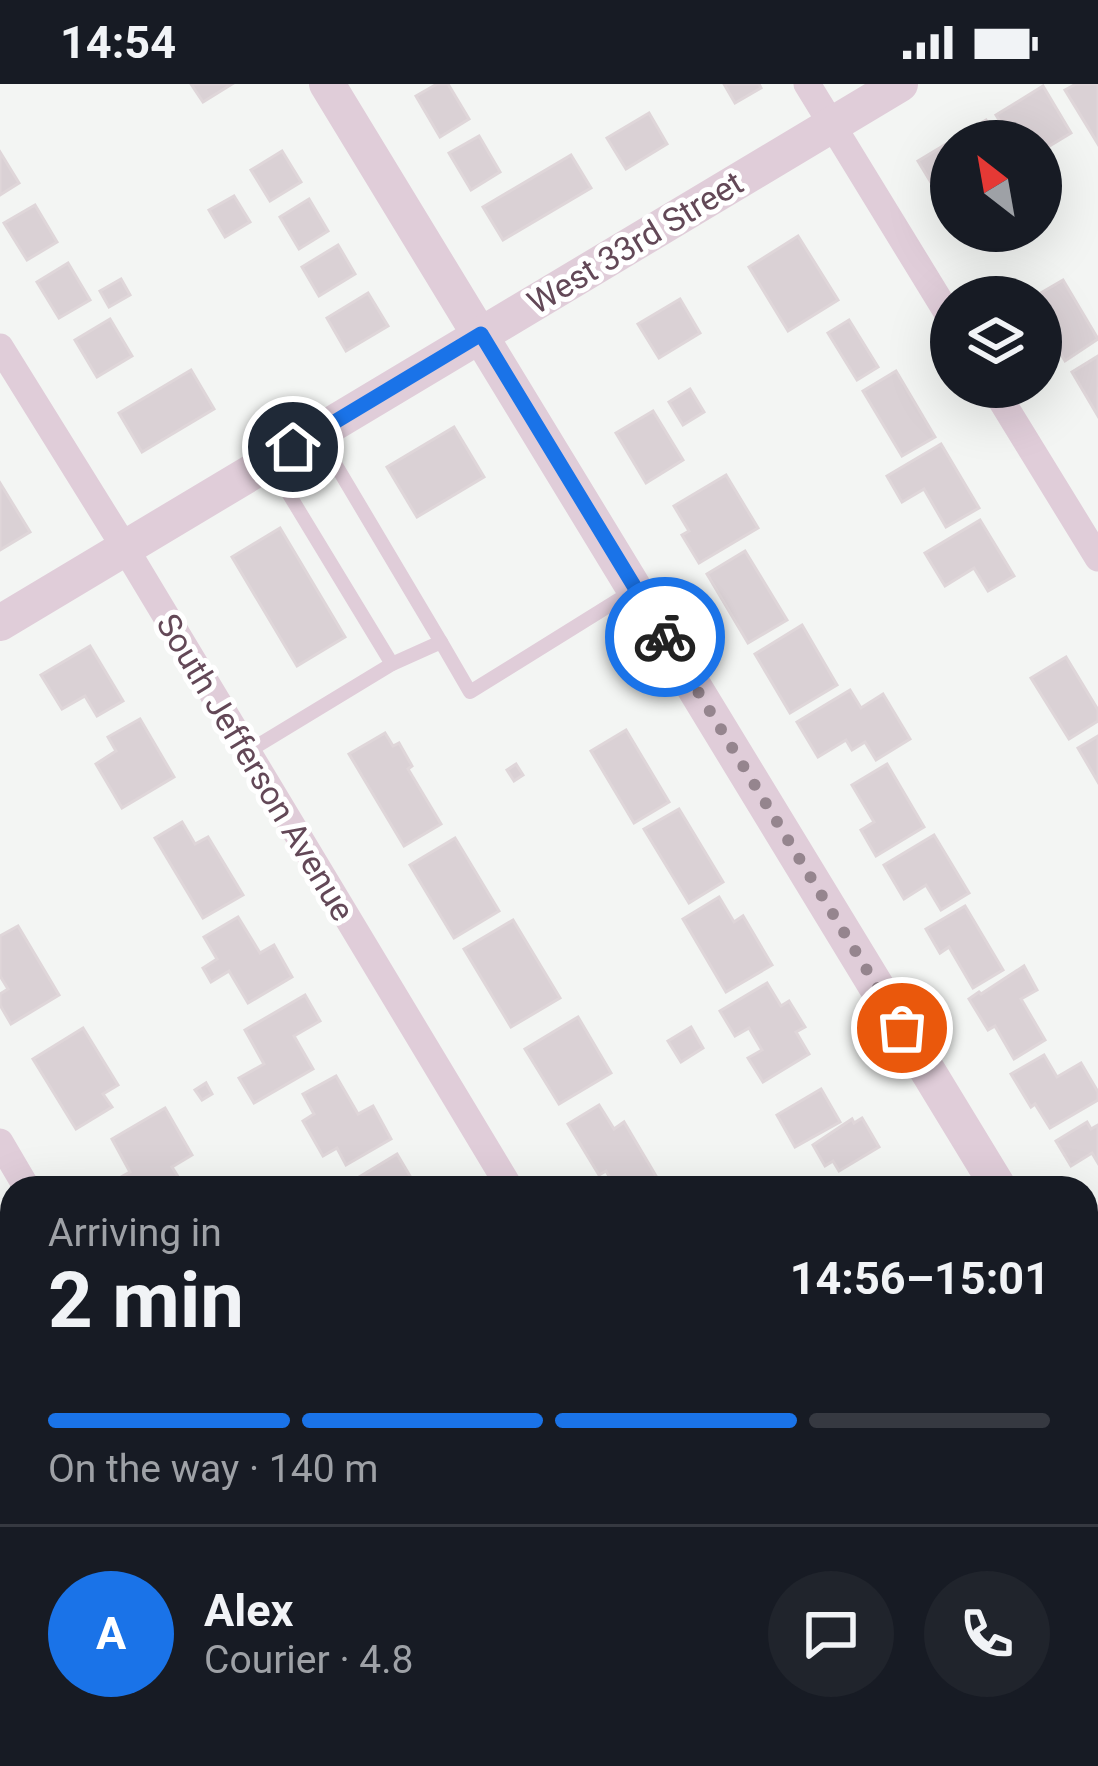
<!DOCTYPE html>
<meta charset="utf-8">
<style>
body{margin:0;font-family:Roboto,sans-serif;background:#20242c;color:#f1f3f6;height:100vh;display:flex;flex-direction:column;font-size:45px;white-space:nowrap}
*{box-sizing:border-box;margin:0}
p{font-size:39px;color:#9ea1a6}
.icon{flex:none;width:66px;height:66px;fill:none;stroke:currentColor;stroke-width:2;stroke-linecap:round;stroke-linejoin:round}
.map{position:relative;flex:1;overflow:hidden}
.sheet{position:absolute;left:0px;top:1092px;width:1098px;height:591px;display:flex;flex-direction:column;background:#171b24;border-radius:36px 36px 0 0;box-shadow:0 12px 48px #0002}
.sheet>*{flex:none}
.needle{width:78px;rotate:329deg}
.controls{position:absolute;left:930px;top:36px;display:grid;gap:24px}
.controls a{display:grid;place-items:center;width:132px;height:132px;border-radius:50%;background:#171b24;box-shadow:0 12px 48px #0002;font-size:60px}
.pin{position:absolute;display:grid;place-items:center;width:102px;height:102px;color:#fff;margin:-51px;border:6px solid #fff;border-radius:50%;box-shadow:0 3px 12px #0007}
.courier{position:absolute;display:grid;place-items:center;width:120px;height:120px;margin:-60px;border:9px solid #1a73e8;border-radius:50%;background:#fff;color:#222;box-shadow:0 3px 15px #0007}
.overview em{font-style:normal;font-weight:700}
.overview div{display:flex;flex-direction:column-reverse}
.overview{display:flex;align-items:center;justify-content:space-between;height:204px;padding:0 48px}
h1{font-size:78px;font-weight:700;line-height:90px}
.bar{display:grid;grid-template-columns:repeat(4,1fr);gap:18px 12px;align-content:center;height:144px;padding:0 48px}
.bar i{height:15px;border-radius:9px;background:#363941}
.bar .current{background:#1a73e8}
.bar p{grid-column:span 4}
.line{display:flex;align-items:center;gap:30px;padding:0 48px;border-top:3px solid #363941}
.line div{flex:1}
.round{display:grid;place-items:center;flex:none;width:126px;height:126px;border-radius:63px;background:#20242c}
.status{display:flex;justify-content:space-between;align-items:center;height:84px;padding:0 60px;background:#171b24;direction:ltr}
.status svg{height:33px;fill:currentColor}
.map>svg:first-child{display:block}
.building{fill:#dad1d5;stroke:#dfd6d9;stroke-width:3}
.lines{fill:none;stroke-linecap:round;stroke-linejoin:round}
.service{stroke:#e0cdd9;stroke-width:14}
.minor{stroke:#e0cdd9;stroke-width:27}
.tertiary{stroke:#e0cdd9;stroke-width:36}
.done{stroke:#95858e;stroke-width:12;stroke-dasharray:0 21.6}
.route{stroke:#1a73e8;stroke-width:15}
.labels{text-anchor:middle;stroke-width:10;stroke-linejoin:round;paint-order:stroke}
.street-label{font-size:33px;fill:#634857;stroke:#fff}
</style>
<div class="status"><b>14:54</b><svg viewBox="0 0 49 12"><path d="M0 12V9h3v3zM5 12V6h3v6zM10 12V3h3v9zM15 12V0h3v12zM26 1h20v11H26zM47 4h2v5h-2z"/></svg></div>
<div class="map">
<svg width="1098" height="1682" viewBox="0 0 1098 1682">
<rect width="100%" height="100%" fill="#f3f5f3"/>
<g class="building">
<path d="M191,0H232L203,18Z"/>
<path d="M437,0H448L469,35L440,53L416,12Z"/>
<path d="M724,0H759L761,4L735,19Z"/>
<path d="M1076,0H1098V60L1065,6Z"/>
<path d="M1043,2L1071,49L1041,67V57H1034L1029,50L1018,57H1012L996,31Z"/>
<path d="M649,29L667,60L626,85L607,54Z"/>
<path d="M986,36L998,57H951V102L938,110L918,77Z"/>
<path d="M479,52L500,88L471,106L449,69Z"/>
<path d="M282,67L301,98L270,117L251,86Z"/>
<path d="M0,68L19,99L0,111Z"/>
<path d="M571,71L591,104L503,156L483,123Z"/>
<path d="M234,112L250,138L225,153L209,126Z"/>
<path d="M309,115L328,147L299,165L280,133Z"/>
<path d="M35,121L57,158L27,176L4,139Z"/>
<path d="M798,152L838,216L788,247L749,183Z"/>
<path d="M338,161L355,190L319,212L302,183Z"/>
<path d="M68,179L90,216L59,234L37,198Z"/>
<path d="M121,195L130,211L109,223L100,207Z"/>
<path d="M1063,196L1098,255L1065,277L1041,237V213H1034Z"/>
<path d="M368,209L388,242L346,267L327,234Z"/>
<path d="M680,215L700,249L659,274L638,240Z"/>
<path d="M110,235L132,272L97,293L75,256Z"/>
<path d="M849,236L878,283L857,296L828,249Z"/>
<path d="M1098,272V332L1072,288Z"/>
<path d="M191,286L214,325L142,368L119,329Z"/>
<path d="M896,287L935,353L902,372L863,307Z"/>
<path d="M690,305L704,328L683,341L669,318Z"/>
<path d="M653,327L683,376L646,399L616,349Z"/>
<path d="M454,343L484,393L417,433L387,383Z"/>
<path d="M941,360L979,424L946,443L924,405L902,418L887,392Z"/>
<path d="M726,391L758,444L699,479L682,451L689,447L674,422Z"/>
<path d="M0,399L30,448L0,466Z"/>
<path d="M980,436L1014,492L988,507L974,484L945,502L925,469Z"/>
<path d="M280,444L345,553L297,582L232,473Z"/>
<path d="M745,467L787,536L748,559L707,490Z"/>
<path d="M802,541L837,601L790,629L755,570Z"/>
<path d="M90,562L123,617L97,632L85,612L62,625L41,591Z"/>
<path d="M1066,573L1098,626V637L1069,655L1031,594Z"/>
<path d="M850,606L861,624L883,610L910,655L876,676L865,658L852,666L846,656L818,673L797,638Z"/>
<path d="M140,635L174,693L122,724L96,680L116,667L108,653Z"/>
<path d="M626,646L669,718L634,739L591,667Z"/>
<path d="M385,649L393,662L399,659L412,682L408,685L441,740L404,762L349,670Z"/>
<path d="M1098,652V698L1078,664Z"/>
<path d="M516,680L523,691L514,697L507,686Z"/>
<path d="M887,680L924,743L876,772L861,746L874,738L852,701Z"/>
<path d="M679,725L723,798L689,819L644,745Z"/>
<path d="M182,738L195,760L208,753L243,811L203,834L155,754Z"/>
<path d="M934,751L969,809L941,826L926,801L904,815L884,781Z"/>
<path d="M455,754L499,827L454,854L410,781Z"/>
<path d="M719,813L734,838L743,832L772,881L726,908L683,835Z"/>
<path d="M965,822L1003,886L973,904L949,863L940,869L926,845Z"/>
<path d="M238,833L260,869L274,861L292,893L248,919L229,887L211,898L203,884L217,875L204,853Z"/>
<path d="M513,836L560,914L511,943L464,865Z"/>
<path d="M18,842L59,911L11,940L0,921V910L8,905L0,892V852Z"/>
<path d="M1024,882L1037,906L1021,915L1045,956L1014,975L995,942L988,946L969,915L979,908L981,910Z"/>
<path d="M767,899L781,922L789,917L805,943L796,948L809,970L763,998L748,974L762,966L749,944L735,952L720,927Z"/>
<path d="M305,911L320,937L294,952L313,985L254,1019L239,994L264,980L245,946Z"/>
<path d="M578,933L611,989L559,1020L525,965Z"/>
<path d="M691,943L703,964L681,978L668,957Z"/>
<path d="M83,944L118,1001L103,1010L112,1023L76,1045L33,975Z"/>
<path d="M1044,971L1057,993L1081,979L1098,1008V1016L1050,1044L1035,1020L1031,1023L1011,990Z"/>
<path d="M336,992L358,1030L373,1022L391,1055L346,1081L337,1064L323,1072L303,1037L314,1030L303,1010Z"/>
<path d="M206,999L212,1010L202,1016L195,1006Z"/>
<path d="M821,1005L840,1038L795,1063L777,1031Z"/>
<path d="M599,1021L614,1045L624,1038L656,1092L635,1104H616L606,1087L599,1091L568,1040Z"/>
<path d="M165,1024L192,1071L172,1083L185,1104H116L112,1098L130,1088L112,1055Z"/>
<path d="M862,1034L879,1063L839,1087L833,1077L825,1082L813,1061L852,1035L854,1039Z"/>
<path d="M1087,1038L1091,1045L1098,1041V1079L1092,1069L1071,1082L1056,1057Z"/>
<path d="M397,1070L417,1104H348L346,1101Z"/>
<path d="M5,1203L12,1215V1258L0,1265V1206Z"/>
<path d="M0,1402L12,1403V1446L0,1445Z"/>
<path d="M1098,1414V1508L1086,1488V1422Z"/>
<path d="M0,1623H12V1671H37L43,1682H0Z"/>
<path d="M211,1671H257L264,1682H218Z"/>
<path d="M284,1671H288L295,1682H267Z"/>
<path d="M466,1671H531L538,1682H472Z"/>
<path d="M700,1671H769L774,1682H707Z"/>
<path d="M940,1671H1010L1017,1682H947Z"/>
</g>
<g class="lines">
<g class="service">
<path d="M318,351L441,558"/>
<path d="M270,379L392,580"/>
<path d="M247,668L392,580L441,558L470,608L631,508"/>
</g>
<g class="minor">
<path d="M807,0L951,235"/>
<path d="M0,263L125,464L510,1104"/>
<path d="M993,303L1098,474"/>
<path d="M0,1058L27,1104"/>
<path d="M0,1342L12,1343"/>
<path d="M369,1671L376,1682"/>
<path d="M857,1671L864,1682"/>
</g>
<g class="tertiary">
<path d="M327,0L999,1104"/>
<path d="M0,539L900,0"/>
<path d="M1086,1247L1098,1267"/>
</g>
</g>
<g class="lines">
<path class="done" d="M665,553L902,944"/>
<path class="route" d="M293,363L481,250L665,553"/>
</g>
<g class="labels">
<g class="street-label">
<text transform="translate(635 158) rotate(-31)" y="12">West 33rd Street</text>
<text transform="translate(256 683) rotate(59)" y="12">South Jefferson Avenue</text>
</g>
</g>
</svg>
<div class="controls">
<a><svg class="needle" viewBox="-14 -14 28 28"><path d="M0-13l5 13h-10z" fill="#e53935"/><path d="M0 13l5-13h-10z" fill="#9ea1a6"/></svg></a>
<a><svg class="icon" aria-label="layers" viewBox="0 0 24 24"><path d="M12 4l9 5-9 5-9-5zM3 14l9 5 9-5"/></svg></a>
</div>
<div class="pin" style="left:902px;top:944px;background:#ea580c"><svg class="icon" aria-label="bag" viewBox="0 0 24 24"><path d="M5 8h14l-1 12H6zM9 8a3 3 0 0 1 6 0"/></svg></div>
<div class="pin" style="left:293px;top:363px;background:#1f2937"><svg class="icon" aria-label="home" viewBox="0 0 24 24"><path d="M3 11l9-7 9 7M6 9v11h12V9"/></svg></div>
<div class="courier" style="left:665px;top:553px"><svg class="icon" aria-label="bike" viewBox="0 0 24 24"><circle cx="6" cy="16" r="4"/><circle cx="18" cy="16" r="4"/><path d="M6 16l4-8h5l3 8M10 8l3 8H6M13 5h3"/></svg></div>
<section class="sheet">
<div class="overview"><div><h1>2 min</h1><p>Arriving in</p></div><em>14:56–15:01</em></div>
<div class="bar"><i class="current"></i><i class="current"></i><i class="current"></i><i></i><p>On the way · 140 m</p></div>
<div class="line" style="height:216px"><b class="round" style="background:#1a73e8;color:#fff">A</b><div><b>Alex</b><p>Courier · 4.8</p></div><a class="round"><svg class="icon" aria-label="chat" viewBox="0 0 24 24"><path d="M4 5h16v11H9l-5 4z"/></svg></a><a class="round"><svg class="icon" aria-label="phone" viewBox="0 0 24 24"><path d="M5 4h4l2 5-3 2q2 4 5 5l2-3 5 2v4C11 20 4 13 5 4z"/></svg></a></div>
</section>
</div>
